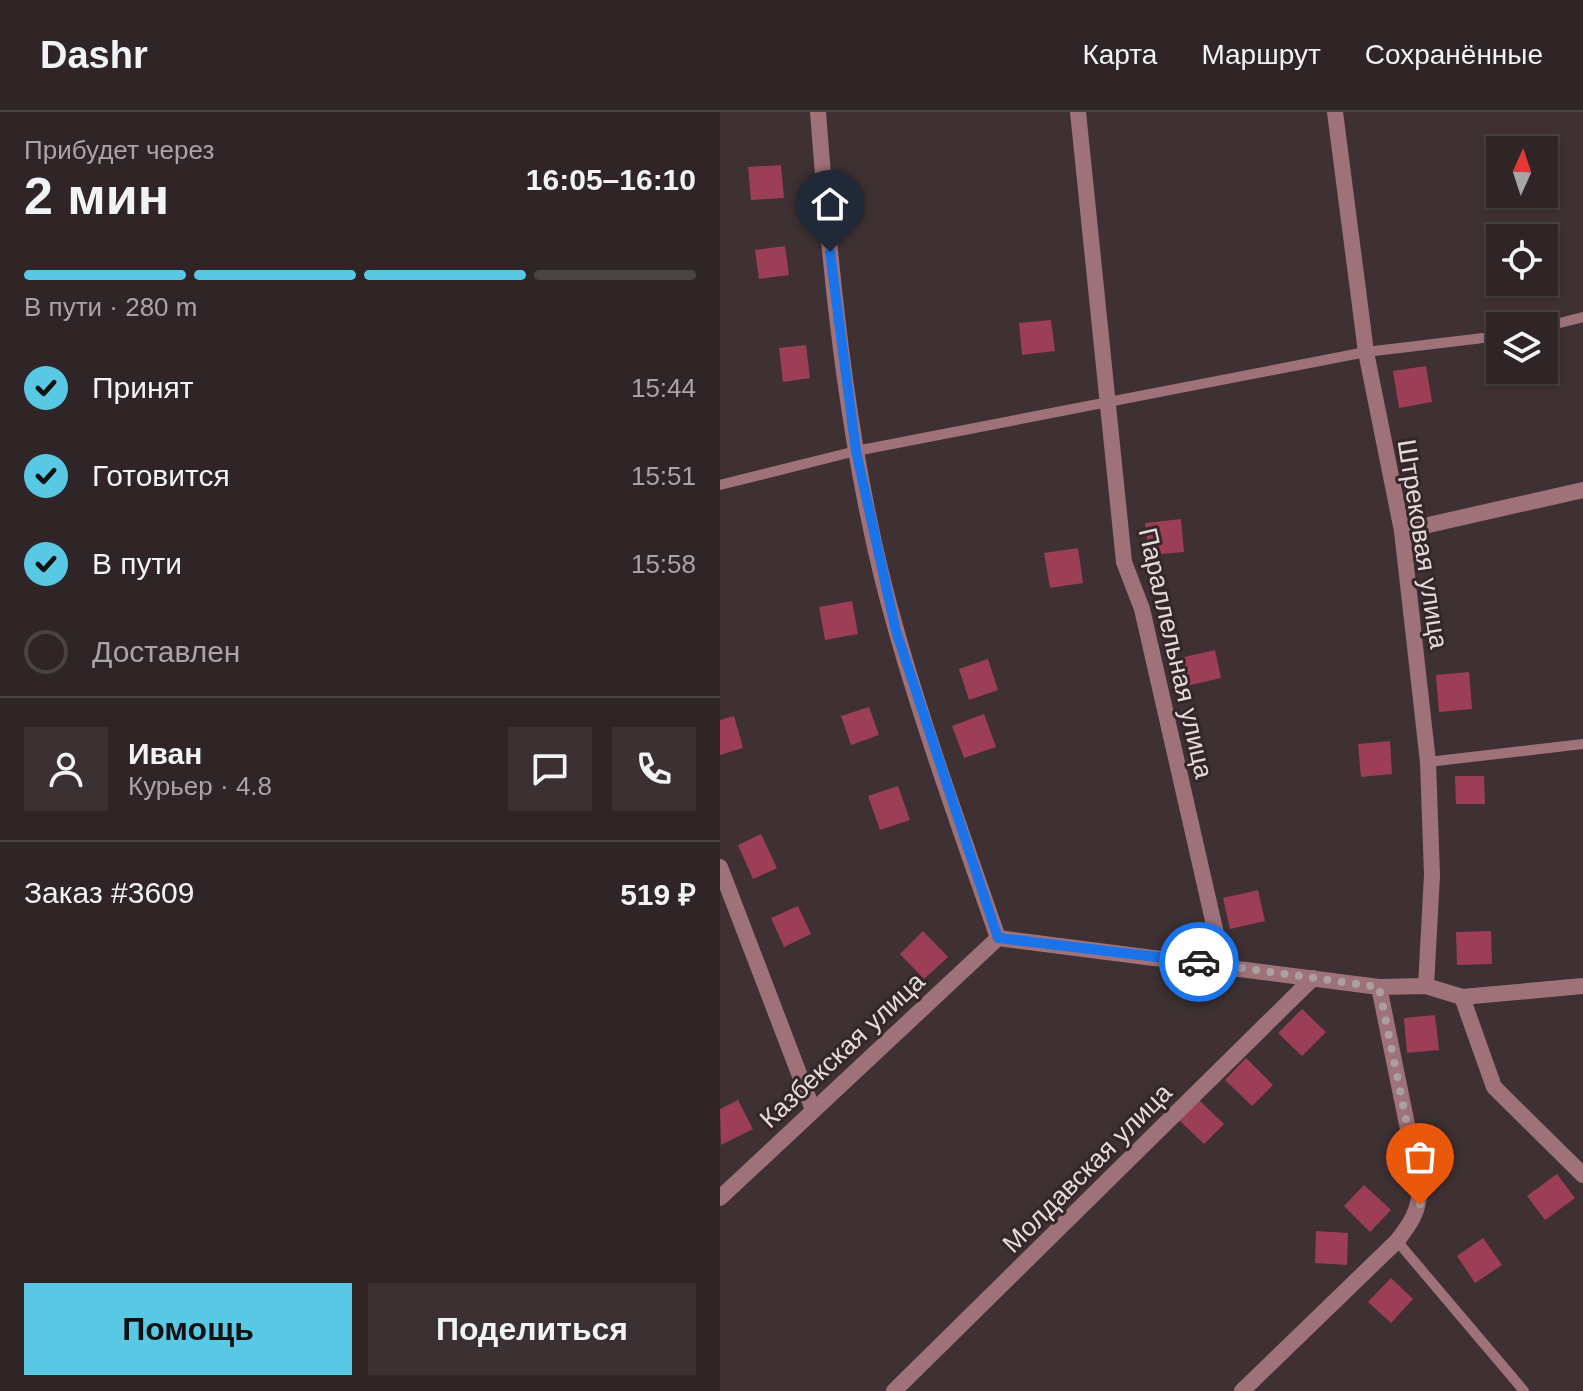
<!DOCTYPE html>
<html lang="ru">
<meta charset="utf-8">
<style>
body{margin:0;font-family:Arial,sans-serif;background:#3b3132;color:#f1f3f6;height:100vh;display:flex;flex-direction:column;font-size:30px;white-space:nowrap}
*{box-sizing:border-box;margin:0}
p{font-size:26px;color:#a7a5a7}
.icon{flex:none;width:44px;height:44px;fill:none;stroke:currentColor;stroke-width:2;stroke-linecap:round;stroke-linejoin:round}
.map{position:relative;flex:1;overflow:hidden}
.side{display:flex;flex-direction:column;background:#2f2526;width:720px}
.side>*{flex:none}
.needle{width:52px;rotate:3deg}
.controls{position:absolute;left:766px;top:24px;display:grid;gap:16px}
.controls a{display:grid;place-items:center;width:72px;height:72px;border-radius:0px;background:#2f2526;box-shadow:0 2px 6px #0004,0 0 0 2px #4a4243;font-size:40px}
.pin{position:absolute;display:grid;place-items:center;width:68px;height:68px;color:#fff;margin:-82px -34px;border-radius:50% 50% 50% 0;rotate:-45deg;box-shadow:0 0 8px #0007}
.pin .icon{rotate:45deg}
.courier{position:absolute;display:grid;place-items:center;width:80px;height:80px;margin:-40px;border:6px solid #1a73e8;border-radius:50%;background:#fff;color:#222;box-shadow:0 2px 10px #0007}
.overview em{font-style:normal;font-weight:600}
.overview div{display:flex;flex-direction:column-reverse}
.overview{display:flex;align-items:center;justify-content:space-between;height:136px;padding:0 24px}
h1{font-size:52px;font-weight:600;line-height:60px}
.bar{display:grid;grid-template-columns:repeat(4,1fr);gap:12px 8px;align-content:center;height:96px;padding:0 24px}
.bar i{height:10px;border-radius:6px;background:#4a4243}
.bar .active{background:#59c8e5}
.bar p{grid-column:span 4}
.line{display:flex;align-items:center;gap:20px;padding:0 24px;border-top:2px solid #4a4243}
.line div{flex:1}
.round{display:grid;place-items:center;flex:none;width:84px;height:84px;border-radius:0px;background:#3b3132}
ol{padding:0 24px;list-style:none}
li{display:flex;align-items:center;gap:24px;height:88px}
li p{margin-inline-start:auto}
li .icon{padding:8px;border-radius:50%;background:#59c8e5;color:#111;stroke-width:4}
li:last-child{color:#a7a5a7}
li i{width:44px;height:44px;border:4px solid #4a4243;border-radius:50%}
.button{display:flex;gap:16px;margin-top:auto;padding:16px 24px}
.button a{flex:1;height:92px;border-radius:0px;background:#59c8e5;color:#111;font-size:32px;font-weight:600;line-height:92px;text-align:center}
.button a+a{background:#3b3132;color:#f1f3f6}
header{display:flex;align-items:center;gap:48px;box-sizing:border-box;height:112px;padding:0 40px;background:#2f2526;border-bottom:2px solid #4a4243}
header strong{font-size:38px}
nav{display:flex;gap:44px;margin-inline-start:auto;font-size:28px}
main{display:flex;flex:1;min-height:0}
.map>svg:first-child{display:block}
.building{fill:#9c3e55}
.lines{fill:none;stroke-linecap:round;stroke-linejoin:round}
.lane{stroke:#9f727a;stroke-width:10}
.street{stroke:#9f727a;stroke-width:16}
.done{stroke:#aaa0a1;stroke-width:8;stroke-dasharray:0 14.4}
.route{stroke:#1a73e8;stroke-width:10}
.labels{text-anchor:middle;stroke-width:6;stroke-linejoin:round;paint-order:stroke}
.street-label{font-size:26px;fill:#e4dbdc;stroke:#352729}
</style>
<header>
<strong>Dashr</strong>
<nav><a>Карта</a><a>Маршрут</a><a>Сохранённые</a></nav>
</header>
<main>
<section class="side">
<div class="overview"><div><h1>2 мин</h1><p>Прибудет через</p></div><em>16:05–16:10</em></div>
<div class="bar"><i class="active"></i><i class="active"></i><i class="active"></i><i></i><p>В пути · 280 m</p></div>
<ol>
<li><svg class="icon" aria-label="check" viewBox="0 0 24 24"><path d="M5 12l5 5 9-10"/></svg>Принят<p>15:44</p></li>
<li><svg class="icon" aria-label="check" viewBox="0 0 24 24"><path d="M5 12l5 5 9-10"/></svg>Готовится<p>15:51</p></li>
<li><svg class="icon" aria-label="check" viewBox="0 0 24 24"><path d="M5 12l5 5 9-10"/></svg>В пути<p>15:58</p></li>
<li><i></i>Доставлен</li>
</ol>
<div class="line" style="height:144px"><a class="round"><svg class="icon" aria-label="person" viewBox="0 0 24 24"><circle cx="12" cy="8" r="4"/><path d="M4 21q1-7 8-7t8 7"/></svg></a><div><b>Иван</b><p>Курьер · 4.8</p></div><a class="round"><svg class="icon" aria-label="chat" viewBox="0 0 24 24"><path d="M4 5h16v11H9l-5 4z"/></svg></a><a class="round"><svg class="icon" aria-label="phone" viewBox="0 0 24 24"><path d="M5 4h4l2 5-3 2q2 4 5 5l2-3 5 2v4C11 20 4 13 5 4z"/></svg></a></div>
<div class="line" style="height:104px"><div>Заказ #3609</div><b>519 ₽</b></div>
<div class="button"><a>Помощь</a><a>Поделиться</a></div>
</section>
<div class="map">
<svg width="863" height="1279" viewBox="0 0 863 1279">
<rect width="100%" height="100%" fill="#3f3133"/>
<g class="building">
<path d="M61,53L64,86L31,88L28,55Z"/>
<path d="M65,134L69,163L39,167L35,138Z"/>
<path d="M331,208L335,239L302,243L299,211Z"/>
<path d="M86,233L90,266L63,270L59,236Z"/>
<path d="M706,254L712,290L679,296L673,259Z"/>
<path d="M461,407L464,440L429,443L425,411Z"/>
<path d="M358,436L363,471L330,476L324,441Z"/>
<path d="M132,489L138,522L105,528L99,495Z"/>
<path d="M495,538L501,566L466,574L460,546Z"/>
<path d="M268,547L278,578L249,588L239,557Z"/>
<path d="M749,560L752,597L719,600L716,563Z"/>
<path d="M149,595L159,623L131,633L121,604Z"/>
<path d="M264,602L276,635L244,646L232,614Z"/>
<path d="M14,604L23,636L0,643V608Z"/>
<path d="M670,629L672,662L641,665L638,632Z"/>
<path d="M735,664H764L765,692H736Z"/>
<path d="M178,674L190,708L160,718L148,684Z"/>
<path d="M41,722L57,756L33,767L18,733Z"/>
<path d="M538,778L545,809L510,817L503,786Z"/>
<path d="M78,794L91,822L64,835L51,806Z"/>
<path d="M203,819L228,845L204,867L180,842Z"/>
<path d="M771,819L772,852L737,853L736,820Z"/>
<path d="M582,897L606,920L582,944L558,921Z"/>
<path d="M715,903L719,938L687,941L684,906Z"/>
<path d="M526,946L553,973L532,994L505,968Z"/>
<path d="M18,988L33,1017L1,1033L0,997Z"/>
<path d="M479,988L504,1012L484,1032L459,1008Z"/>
<path d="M837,1062L855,1086L825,1108L807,1084Z"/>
<path d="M644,1073L671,1098L650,1120L624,1094Z"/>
<path d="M596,1119L628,1121L627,1153L595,1151Z"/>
<path d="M763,1126L782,1153L755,1171L737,1144Z"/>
<path d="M671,1166L693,1187L671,1211L648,1190Z"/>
</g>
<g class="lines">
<g class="lane">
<path d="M824,215L863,205"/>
<path d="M0,373L136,339L646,240L780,224"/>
<path d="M708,650L863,632"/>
<path d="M677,1129L804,1279"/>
</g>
<g class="street">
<path d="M98,0C111,171 129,356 177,521C206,623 243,725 278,826"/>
<path d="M358,0L404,450L422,497L500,839L499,852"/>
<path d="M615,0L646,240L682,419L708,650L712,763L706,874"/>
<path d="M682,419L863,378"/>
<path d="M0,755L93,998"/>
<path d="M278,826L659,875L706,874L742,885L863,874"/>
<path d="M742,885L774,975L863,1063"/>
<path d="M0,1086L278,826"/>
<path d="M174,1279L593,866"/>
<path d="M522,1279L677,1129C691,1111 699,1099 700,1076L659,875"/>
</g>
</g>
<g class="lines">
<path class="done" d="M479,850L659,875L700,1076V1093"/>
<path class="route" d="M110,140L136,339L176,519L278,826L479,850"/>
</g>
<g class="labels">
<g class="street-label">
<text transform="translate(703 432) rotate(81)" y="9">Штрековая улица</text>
<text transform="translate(456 541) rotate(77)" y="9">Параллельная улица</text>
<text transform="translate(122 938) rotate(-43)" y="9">Казбекская улица</text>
<text transform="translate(367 1056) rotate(-45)" y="9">Молдавская улица</text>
</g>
</g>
</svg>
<div class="controls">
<a><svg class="needle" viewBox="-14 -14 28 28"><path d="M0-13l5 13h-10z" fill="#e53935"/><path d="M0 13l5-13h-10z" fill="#a7a5a7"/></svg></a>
<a><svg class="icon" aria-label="locate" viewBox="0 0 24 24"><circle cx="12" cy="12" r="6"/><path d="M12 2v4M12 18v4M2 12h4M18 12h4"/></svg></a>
<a><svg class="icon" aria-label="layers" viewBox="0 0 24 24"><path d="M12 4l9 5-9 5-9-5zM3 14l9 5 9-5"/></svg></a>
</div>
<div class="pin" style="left:700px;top:1093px;background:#ea580c"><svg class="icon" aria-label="bag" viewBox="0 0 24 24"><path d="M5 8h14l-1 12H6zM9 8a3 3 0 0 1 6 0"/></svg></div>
<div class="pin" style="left:110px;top:140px;background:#1f2937"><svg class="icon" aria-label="home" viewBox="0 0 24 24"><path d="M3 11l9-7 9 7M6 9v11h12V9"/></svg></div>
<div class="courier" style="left:479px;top:850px"><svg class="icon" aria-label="car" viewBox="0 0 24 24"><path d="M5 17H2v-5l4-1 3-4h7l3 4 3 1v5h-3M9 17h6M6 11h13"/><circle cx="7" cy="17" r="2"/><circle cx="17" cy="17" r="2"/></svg></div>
</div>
</main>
